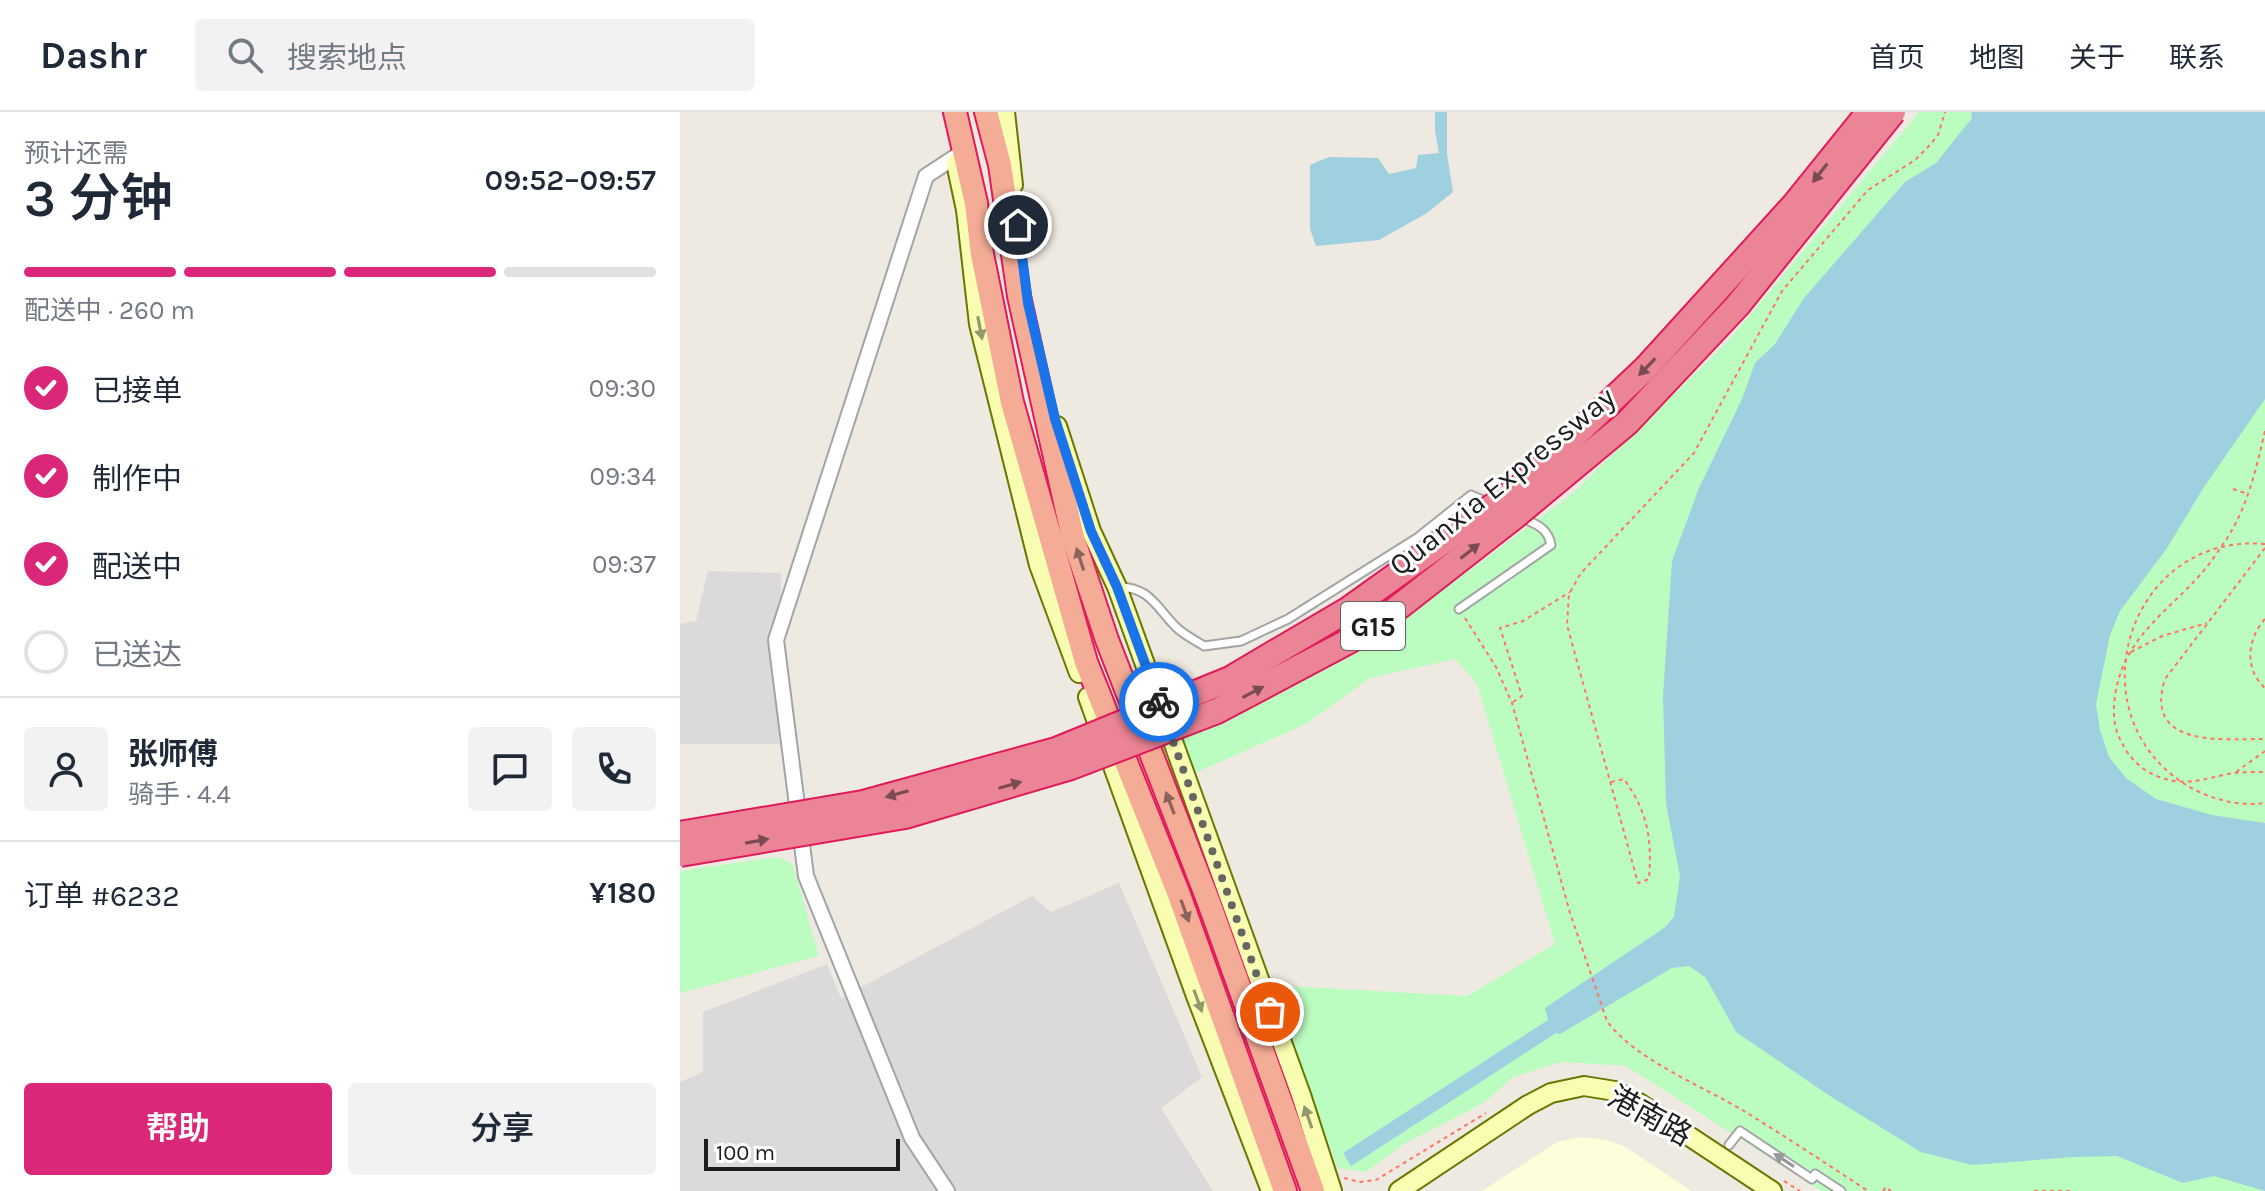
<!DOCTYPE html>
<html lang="zh">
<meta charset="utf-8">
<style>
body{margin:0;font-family:Karla,"Noto Sans SC",sans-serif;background:#f2f2f3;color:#1f2937;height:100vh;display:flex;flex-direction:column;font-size:30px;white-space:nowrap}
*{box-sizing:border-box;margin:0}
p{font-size:26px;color:#747a83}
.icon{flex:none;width:44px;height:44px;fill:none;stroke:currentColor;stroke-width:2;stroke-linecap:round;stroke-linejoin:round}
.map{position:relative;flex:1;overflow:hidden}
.details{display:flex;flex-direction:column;background:#fff;width:680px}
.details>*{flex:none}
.scale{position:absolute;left:24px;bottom:20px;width:196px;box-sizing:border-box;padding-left:8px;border:4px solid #1d1d1d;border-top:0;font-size:22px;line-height:28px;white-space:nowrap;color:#1d1d1d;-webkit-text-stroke:6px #fff;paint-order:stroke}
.pin{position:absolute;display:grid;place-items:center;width:68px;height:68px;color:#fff;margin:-34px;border:4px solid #fff;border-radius:50%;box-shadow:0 2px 8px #0007}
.courier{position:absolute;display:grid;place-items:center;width:80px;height:80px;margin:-40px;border:6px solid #1a73e8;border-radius:50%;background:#fff;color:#222;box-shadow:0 2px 10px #0007}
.headline em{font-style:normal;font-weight:600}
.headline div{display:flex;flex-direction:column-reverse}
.headline{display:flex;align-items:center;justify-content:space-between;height:136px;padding:0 24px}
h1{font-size:52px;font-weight:600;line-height:60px}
.bar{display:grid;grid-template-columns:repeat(4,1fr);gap:12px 8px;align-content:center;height:96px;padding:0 24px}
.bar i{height:10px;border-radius:6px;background:#e0e1e3}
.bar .current{background:#db2777}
.bar p{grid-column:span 4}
.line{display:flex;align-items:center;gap:20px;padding:0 24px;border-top:2px solid #e0e1e3}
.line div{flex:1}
.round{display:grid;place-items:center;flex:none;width:84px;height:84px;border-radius:8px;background:#f2f2f3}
ol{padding:0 24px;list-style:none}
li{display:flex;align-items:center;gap:24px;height:88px}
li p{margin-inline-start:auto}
li .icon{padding:8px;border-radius:50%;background:#db2777;color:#fff;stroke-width:4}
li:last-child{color:#747a83}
li i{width:44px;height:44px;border:4px solid #e0e1e3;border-radius:50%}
.action{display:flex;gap:16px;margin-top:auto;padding:16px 24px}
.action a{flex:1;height:92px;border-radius:8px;background:#db2777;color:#fff;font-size:32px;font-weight:600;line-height:92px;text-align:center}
.action a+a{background:#f2f2f3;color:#1f2937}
header{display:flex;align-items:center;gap:48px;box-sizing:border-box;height:112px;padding:0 40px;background:#fff;border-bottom:2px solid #e0e1e3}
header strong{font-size:38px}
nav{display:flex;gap:44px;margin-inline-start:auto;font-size:28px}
.search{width:560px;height:72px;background:#f2f2f3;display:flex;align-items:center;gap:20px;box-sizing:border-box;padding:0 28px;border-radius:8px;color:#747a83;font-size:30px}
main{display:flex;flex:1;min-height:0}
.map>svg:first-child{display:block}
.residential{fill:#dbd9d9}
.education{fill:#feffda}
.park{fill:#bbfcc1}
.water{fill:#9fd0df}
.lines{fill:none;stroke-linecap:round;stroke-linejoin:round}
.service-casing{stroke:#a4a4a4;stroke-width:11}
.minor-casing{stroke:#a4a4a4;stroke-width:18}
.secondary-casing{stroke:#687700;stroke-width:22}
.trunk-casing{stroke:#e21a5b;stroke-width:26}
.path{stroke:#ff7562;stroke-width:2;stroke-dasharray:4 4;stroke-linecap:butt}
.service{stroke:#fff;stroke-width:7}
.minor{stroke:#fff;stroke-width:14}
.secondary{stroke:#f8fdb1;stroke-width:18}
.trunk{stroke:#f5ac96;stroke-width:22}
.motorway-bridge-casing{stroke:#e21a5b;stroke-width:28;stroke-linecap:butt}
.path-bridge{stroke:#ff7562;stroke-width:2;stroke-dasharray:4 4;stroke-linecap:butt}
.motorway-bridge{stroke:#eb8495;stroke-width:24}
.oneway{fill:#7a4b53}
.oneway2{fill:#95986e}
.oneway3{fill:#89645a}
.oneway4{fill:#999}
.done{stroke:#666562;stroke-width:8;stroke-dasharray:0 14.4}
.route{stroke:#1a73e8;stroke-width:10}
.labels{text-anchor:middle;stroke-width:6;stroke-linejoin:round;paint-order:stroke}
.shield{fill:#fff;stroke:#616161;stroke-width:2}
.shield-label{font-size:28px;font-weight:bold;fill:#1d1d1d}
.street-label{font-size:30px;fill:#1d1d1d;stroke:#fff}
</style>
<header>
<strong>Dashr</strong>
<div class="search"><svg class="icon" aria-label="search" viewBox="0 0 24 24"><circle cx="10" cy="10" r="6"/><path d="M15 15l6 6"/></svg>搜索地点</div>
<nav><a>首页</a><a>地图</a><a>关于</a><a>联系</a></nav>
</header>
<main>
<section class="details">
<div class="headline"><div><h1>3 分钟</h1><p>预计还需</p></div><em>09:52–09:57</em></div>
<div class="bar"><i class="current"></i><i class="current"></i><i class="current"></i><i></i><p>配送中 · 260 m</p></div>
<ol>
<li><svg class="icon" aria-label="check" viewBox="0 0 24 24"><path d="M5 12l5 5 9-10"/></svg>已接单<p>09:30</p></li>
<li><svg class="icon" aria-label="check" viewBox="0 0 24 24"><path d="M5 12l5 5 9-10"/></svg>制作中<p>09:34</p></li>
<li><svg class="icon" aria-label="check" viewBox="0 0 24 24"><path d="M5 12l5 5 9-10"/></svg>配送中<p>09:37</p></li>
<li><i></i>已送达</li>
</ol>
<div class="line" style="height:144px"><a class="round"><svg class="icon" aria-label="person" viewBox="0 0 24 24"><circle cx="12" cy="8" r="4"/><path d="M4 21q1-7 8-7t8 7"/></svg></a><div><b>张师傅</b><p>骑手 · 4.4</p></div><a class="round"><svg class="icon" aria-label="chat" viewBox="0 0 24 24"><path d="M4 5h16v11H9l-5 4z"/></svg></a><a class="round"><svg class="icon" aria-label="phone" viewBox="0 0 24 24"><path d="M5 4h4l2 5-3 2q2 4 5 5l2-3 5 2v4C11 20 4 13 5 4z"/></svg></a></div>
<div class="line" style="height:104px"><div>订单 #6232</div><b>¥180</b></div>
<div class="action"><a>帮助</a><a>分享</a></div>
</section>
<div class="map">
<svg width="1585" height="1079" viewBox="0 0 1585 1079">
<rect width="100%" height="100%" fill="#efeae1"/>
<g class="residential">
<path d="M28,459L101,461V632H0V512L16,509Z"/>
<path d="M439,771L522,965L481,996L533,1079H0V970L23,960V900L147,852L161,886L352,784L371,800Z"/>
</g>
<path class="education" d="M901,1025L926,1028L944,1034L1011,1079H802L877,1030Z"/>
<g class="park">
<path d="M1239,0H1305L1439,1038L1585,1065V1079H1142L946,954L881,950L833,965L805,990L724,1032L686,1060L658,1056L589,873L787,884L875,832L797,572L775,547L690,566L626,612L513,662L503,622L722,508L892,382L1048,229Z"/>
<path d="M1585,274V710L1543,715L1452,683L1404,622L1418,509Z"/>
<path d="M96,745L112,751L139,844L0,881V759Z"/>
</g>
<g class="water">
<path d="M755,0H767V42L773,80L747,101L699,128L636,134L630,117V53L649,45L698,46L709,62L736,56L738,43L759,41L755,19Z"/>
<path d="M1291,0H1585V287L1524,375L1487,436L1440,499L1430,523L1416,592L1420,618L1429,645L1446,666L1476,687L1532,703L1585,711V1079L1534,1064L1503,1071L1437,1044L1394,1045L1292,1053L1241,1040L1150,984L1056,920L1026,866L1009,854L992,856L880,922L876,921L671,1054L663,1041L868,908L865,896L984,816L994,805L1000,764L986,692L983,584L992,449L1019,376L1062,287L1075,251L1095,232L1124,186L1225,70L1256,51L1292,6Z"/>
</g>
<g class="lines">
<defs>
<g id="service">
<path d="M438,475C470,475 476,495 496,515C504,523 515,528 524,534L561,529L608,507L737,426L791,383L810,391"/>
<path d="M779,497L871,433C868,415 855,412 840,405"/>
<path d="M1049,1033L1060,1019L1132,1067L1135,1062L1161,1079"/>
</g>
<path id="minor" d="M267,1079L232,1026L126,764L96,528L246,64L275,45"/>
<g id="secondary">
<path d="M325,0L333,73"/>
<path d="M276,51L286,98L299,212L359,453L399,561"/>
<path d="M377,314L411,419L437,475L621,983L652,1079"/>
<path d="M408,585L516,884L591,1079"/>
<path d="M719,1079L848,993L871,981L904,974L935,979L959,991L1092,1079"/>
</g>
<g id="trunk">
<path d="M275,0L296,91L302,142L332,290L406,550L498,780L605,1079"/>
<path d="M306,0L320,53L339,184L393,426L427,528L528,788L633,1079"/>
</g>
</defs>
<use href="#service" class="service-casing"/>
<use href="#minor" class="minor-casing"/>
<use href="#secondary" class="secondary-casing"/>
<use href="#trunk" class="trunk-casing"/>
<g class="path">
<path d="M1585,319C1576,357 1568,394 1546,428C1538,439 1530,452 1521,462C1485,502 1443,527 1435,584C1433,601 1433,615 1442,631C1452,652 1471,665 1494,669C1515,672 1534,664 1554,661C1564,660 1575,660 1585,660"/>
<path d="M1553,377L1568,382"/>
<path d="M1585,436L1485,567C1463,636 1542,627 1585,627"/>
<path d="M785,506L816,555L832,591L890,801L927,909C954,947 1024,975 1064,999C1106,1025 1147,1052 1188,1079"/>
<path d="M1585,507C1567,527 1564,557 1585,576"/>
<path d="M1451,540L1482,524L1527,511"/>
<path d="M833,590L842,584L820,516L843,509L890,480"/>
<path d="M1556,660L1585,639"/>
<path d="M931,670L944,667C968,701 972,726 969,767L958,771L887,513L889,482L901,461L1014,341L1102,179L1188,78L1235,48L1248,35L1258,23L1265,0"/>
<path d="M664,1066L680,1070L696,1068L806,1001"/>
<path d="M1104,1069L1120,1079"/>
<path d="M1203,1079L1206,1075L1211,1079"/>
<path d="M1354,1079H1394"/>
</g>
<use href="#service" class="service"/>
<use href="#minor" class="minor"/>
<use href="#secondary" class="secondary"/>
<use href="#trunk" class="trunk"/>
<defs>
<g id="motorway-bridge">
<path d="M0,722L183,691L376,638L550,567L669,497L841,374L966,256L1114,93L1189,0"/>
<path d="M0,742L225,704L391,655L537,599L688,519L834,405L947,311L1058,193L1213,0"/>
</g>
</defs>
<use href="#motorway-bridge" class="motorway-bridge-casing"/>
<path class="path-bridge" d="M1585,432C1451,420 1392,597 1503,671C1526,686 1557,695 1585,691"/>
<use href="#motorway-bridge" class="motorway-bridge"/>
</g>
<defs><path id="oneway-solid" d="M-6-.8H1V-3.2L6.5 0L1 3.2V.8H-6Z" transform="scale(2)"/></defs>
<g class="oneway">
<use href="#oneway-solid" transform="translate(1140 61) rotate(128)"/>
<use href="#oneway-solid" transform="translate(967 255) rotate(134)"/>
<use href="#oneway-solid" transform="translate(790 439) rotate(-38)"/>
<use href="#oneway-solid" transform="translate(573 580) rotate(-28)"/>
<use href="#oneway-solid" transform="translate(330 673) rotate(-16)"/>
<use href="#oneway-solid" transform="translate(217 682) rotate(164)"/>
<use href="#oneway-solid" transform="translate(77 729) rotate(-10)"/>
</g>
<g class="oneway2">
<use href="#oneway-solid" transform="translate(300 216) rotate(79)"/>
<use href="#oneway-solid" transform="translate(518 889) rotate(70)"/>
<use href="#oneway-solid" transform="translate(628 1005) rotate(-109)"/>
</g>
<g class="oneway3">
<use href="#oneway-solid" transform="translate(400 447) rotate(-108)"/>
<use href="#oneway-solid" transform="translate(490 691) rotate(-111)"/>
<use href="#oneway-solid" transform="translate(505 799) rotate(70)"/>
</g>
<use class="oneway4" href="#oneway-solid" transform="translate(1104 1048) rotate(-147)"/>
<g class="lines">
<path class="done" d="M479,590L590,900"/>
<path class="route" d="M338,113L348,191L375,307L411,419L437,475L479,590"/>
</g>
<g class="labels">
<rect class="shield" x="661" y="490" width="64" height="48" rx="6"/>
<g class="shield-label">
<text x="693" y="524">G15</text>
</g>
<g class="street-label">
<text transform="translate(822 369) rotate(-39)" y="10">Quanxia Expressway</text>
<text transform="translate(970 1004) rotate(29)" y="10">港南路</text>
</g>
</g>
</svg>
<div class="scale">100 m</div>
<div class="pin" style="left:590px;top:900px;background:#ea580c"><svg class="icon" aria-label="bag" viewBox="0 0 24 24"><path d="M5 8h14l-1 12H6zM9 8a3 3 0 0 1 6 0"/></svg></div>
<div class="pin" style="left:338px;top:113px;background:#1f2937"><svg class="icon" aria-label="home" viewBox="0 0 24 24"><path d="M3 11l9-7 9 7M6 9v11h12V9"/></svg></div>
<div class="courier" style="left:479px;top:590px"><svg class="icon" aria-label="bike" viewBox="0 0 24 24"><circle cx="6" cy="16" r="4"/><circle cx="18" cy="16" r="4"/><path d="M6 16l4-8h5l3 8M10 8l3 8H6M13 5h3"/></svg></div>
</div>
</main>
